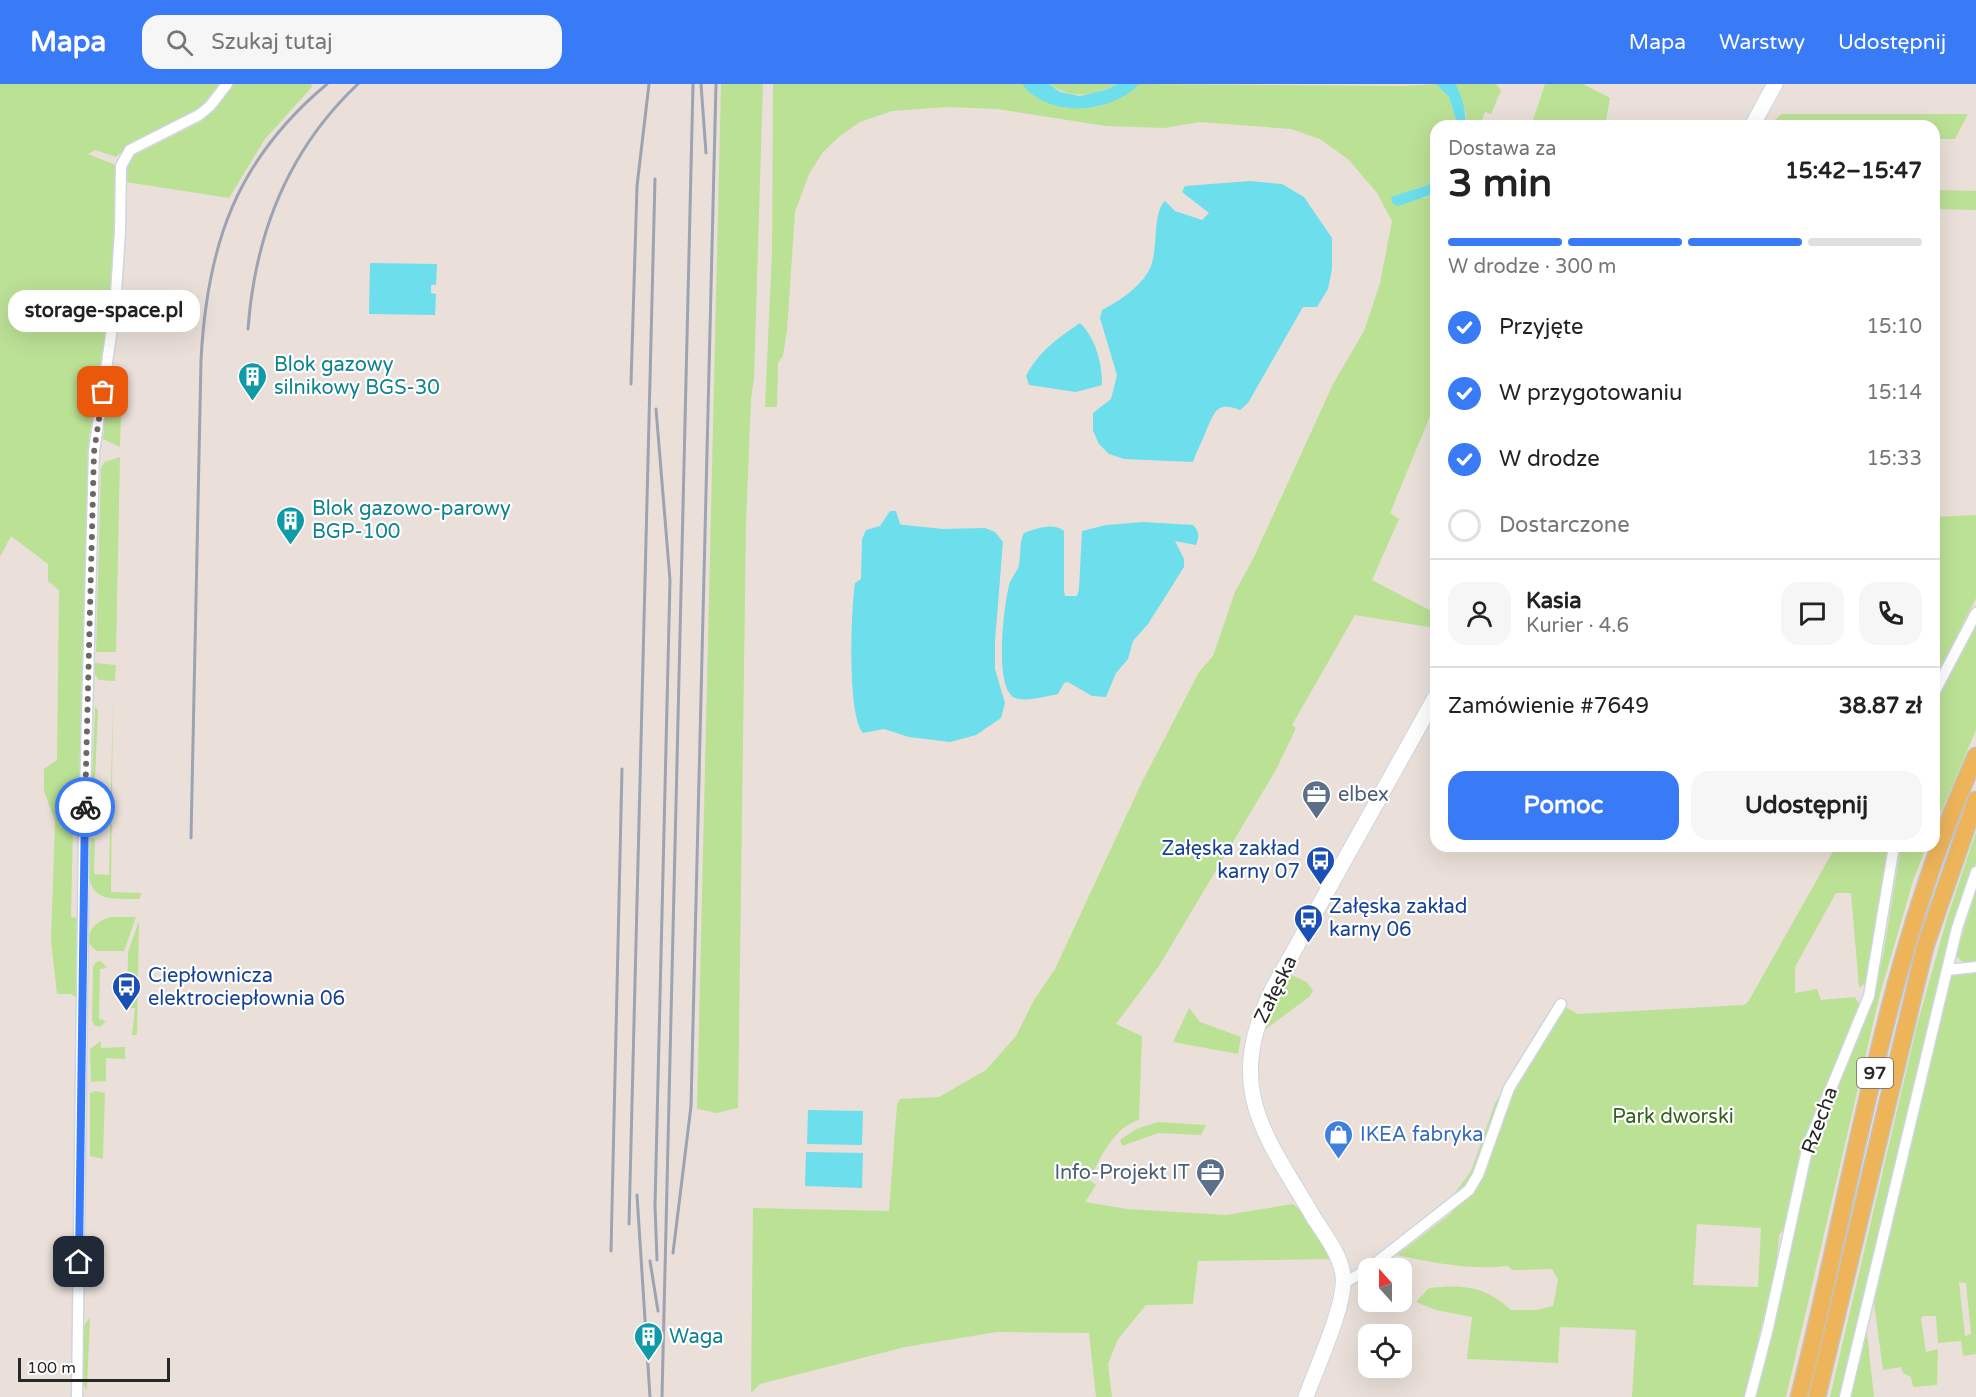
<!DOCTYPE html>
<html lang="pl">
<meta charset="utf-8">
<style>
body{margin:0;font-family:"Varela Round",sans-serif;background:#f6f6f6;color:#222;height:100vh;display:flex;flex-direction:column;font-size:22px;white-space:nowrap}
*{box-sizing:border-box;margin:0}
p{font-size:20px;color:#767676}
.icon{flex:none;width:33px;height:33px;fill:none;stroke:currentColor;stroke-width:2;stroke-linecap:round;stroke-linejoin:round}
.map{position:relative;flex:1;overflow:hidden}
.side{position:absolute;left:1430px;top:36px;width:510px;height:732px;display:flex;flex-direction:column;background:#fff;border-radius:18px;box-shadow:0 6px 24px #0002}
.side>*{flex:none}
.needle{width:39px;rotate:339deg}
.tools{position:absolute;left:1358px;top:1174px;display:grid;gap:12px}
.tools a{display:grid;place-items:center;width:54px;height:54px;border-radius:12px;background:#fff;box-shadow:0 6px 24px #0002;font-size:30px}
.scale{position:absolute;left:18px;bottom:15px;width:152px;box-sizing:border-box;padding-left:6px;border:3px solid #272727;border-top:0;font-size:16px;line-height:21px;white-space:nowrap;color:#272727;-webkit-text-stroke:4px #fff;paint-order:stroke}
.pin{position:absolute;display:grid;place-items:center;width:51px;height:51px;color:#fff;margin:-26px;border-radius:12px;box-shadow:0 3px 9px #0006}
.courier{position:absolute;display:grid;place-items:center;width:60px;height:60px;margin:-30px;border:4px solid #397af7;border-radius:50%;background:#fff;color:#222;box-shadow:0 2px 8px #0007}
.bubble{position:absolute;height:42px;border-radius:18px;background:#fff;box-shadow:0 6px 24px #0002;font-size:20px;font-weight:800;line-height:42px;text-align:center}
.summary em{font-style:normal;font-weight:800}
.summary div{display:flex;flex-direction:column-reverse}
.summary{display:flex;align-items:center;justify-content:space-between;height:102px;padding:0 18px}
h1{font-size:39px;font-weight:800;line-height:45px}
.bar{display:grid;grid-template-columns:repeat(4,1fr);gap:9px 6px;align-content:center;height:72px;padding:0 18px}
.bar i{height:8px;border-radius:4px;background:#e0e0e0}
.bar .active{background:#397af7}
.bar p{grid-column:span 4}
.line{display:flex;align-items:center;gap:15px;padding:0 18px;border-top:2px solid #e0e0e0}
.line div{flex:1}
.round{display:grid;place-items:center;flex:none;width:63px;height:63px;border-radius:18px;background:#f6f6f6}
ol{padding:0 18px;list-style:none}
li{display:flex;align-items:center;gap:18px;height:66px}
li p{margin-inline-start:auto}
li .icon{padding:6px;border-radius:50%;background:#397af7;color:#fff;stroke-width:4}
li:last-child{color:#767676}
li i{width:33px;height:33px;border:3px solid #e0e0e0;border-radius:50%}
.primary-button{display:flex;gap:12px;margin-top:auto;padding:12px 18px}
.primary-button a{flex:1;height:69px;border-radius:18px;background:#397af7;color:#fff;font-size:24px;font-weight:800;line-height:69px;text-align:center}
.primary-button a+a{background:#f6f6f6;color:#222}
header{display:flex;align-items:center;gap:36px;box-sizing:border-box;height:84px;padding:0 30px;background:#397af7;color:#fff}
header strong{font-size:28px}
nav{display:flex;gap:33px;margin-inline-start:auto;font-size:21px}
.search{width:420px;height:54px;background:#f6f6f6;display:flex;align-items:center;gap:15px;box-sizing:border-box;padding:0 21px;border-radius:18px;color:#767676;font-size:22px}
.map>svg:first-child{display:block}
.green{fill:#bbe195;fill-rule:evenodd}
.water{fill:#6cdeec}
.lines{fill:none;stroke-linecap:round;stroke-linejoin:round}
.street-casing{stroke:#ced5e1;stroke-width:13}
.secondary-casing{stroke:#ced5e1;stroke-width:17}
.primary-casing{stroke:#c3c3c3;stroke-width:19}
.street{stroke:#fff;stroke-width:10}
.secondary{stroke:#fff;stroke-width:15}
.primary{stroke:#eeb45a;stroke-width:16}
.rail{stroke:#9ca3b2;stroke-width:3}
.done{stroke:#6b6865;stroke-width:6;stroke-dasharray:0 10.8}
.route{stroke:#397af7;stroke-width:8}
.labels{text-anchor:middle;stroke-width:4.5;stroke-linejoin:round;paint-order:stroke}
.shield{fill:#fff;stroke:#686868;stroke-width:1.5}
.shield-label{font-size:18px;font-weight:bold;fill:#272727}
.culture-label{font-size:20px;fill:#0d838f;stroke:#fff;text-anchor:start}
.service-label{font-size:20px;fill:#4e5e75;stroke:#fff;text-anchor:start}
.transit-label{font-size:20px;fill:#164399;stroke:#fff;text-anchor:start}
.street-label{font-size:20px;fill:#272727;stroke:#fff}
.park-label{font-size:20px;fill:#34621a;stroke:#fff}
.shop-label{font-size:20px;fill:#366cbe;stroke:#fff;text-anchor:start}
</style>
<header>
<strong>Mapa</strong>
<div class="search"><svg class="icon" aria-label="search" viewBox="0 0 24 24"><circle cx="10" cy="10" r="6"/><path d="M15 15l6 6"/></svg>Szukaj tutaj</div>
<nav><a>Mapa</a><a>Warstwy</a><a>Udostępnij</a></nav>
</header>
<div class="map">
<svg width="1976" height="1313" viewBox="0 0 1976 1313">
<rect width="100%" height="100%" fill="#eae0d9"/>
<g class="green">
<path d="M0,0H220L204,22L134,58L116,73L95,66L88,70L116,81L113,198L97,314L89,353L80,723L73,740L71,833L78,834L77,914L71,910H57L51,857L55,737L44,707V685L57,676L59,506L48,497V480L11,452L0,473Z"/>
<path d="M234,0H311L312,3L265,55L229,114L126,98L127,75L202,37Z"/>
<path d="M721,0H763L754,294L751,315L746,440L738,1024L717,1029L697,1025Z"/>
<path d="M773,0H1022L1046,18L1066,24L1097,23L1139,0L1405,2L1436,0L1449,13L1458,42H1436L1435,93L1428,101L1392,113L1425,114L1435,108V320L1390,429L1399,435L1372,496L1435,529V544L1355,531L1292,641L1296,644L1277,684L1159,882L1116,940L1142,952L1139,1036C1114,1043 1101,1073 1089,1096L1096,1101L1085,1118L1127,1125L1226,1131L1293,1120L1301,1127L1332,1175L1198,1177L1193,1220L1146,1221L1118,1255L1108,1280L1112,1313H1096L1089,1249L997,1248L905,1263L760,1300L751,1309L753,1124L889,1127L897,1021L900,1015L939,1013L986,986L1016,952L1034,916L1055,885L1141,700L1199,588L1213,572L1235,508L1254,473L1333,300L1364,247L1380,199L1392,137L1377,109L1349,76L1320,55L1291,45L1200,38L1164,44L1106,42L997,25L947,23L892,27L860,38L840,52L823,68L809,90L795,128L787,247L783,272L778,279L777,323H765L772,167Z"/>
<path d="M1049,0H1117C1094,12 1071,16 1049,0Z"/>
<path d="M1456,0H1496L1501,6L1491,30L1485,28L1480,42H1467L1466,30Z"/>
<path d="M1545,0H1583L1610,14L1605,42L1553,36L1552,42H1531Z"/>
<path d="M1781,30H1968L1955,55H1934V42H1770Z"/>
<path d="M1934,106L1976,107V126L1934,125Z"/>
<path d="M122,298L120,363L103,355L108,303Z"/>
<path d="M120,373L116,568H96L101,384L105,378Z"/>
<path d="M1976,431V514L1934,596V433Z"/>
<path d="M1976,543V646L1934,745V622Z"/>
<path d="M95,579L116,581L115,597L99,596L95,591Z"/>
<path d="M113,612L111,808L141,809L140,815C112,814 88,820 89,783C90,773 89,763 91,754L95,755L94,790L109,791Z"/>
<path d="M95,623L98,626L93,744L90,742Z"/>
<path d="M1976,748V778L1961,820L1841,1313H1830L1917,941L1948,831Z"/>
<path d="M1836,762H1890L1868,897L1859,904L1851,809H1836L1795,883V909L1817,905L1821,916L1855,913L1860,922L1804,1057L1785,1143L1779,1151L1776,1183L1744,1313H1632L1636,1246L1560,1243L1558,1279L1467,1275L1472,1233L1436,1226L1416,1218L1429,1204C1463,1200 1485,1202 1511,1226H1537L1553,1222L1558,1196L1552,1185L1512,1186L1508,1182C1472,1186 1432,1179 1397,1171L1454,1127L1448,1118L1471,1087L1495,1019L1558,919L1578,930L1744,921L1748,918ZM1697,1140L1761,1144L1758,1203L1693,1201Z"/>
<path d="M1901,762H1927L1914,794L1880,910L1786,1313H1755L1815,1056L1868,930L1883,872Z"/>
<path d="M1976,805V877L1965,880L1956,872Z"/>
<path d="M111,833H136L124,867H97C78,855 95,836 111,833Z"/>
<path d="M139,837L137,951H132L135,924H127L128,868Z"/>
<path d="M101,877L107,884L100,885L99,935L106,937L100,943L95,942L92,937L93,883L96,878Z"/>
<path d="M1976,887V1270L1963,1272L1961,1257L1938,1259L1936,1232H1923L1921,1235L1926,1268L1938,1265L1937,1301L1913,1303L1911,1293L1903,1289L1901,1283L1883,1286L1874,1219L1950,895L1953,891ZM1959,1198L1966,1199L1971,1250L1965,1252Z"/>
<path d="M1291,891L1307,898L1313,907L1309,913L1266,945L1262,943L1287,892Z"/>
<path d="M1189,924L1200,938L1241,953L1238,970L1173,958Z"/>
<path d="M101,957V964L125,963V975L106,974V997L91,998L90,965Z"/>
<path d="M95,1007L105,1009L103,1075L90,1072V1009Z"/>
<path d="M1158,1038L1206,1041L1201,1051L1158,1049L1122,1062L1120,1056L1136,1045Z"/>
<path d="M90,1233L87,1306L83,1300L84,1242Z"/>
<path d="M1867,1249L1874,1313H1850Z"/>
</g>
<g class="water">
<path d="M1022,0H1049L1060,8L1080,12L1105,6L1117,0H1139C1111,30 1049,35 1022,0Z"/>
<path d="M1436,0H1456L1463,18L1467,42H1458L1449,13Z"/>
<path d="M1435,93L1433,110L1398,122L1393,120L1391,113L1428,101Z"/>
<path d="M1250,97L1282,100L1304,113L1332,154V185L1328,205L1317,223H1303L1248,319L1240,326C1216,317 1215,328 1206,347C1202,358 1197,366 1193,378L1124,375L1109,370L1099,360L1093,347V329L1111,315L1117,291L1100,234L1102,226C1119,217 1138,205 1148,188C1160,170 1151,130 1165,117L1175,127L1202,136L1209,129L1182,108L1185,102Z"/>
<path d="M370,179L437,180L436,201H431V209L436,210L435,231L369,230Z"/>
<path d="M1080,239C1096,255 1102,279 1102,301L1076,308L1029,301L1026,292C1038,268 1058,254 1080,239Z"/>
<path d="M890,427H896L900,440L904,441L943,445L985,444L995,448L1003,458L995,557V585L1005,619L1001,634L976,651L950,658L909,653L884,645L863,649C847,630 851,526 855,499L861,495L862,455L866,446L880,442Z"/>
<path d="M1143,438L1193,441C1200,448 1199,453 1196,461L1175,457L1184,475V483L1148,540L1133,557L1128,575L1116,589L1106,613L1092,612L1068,598L1064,599L1058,610C1047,612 1023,619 1013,613C994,599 1004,523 1009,501C1011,494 1017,488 1019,481C1021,470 1019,459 1024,449C1036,445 1053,438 1064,447V507L1065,512H1077L1079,505L1082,447L1106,441Z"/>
<path d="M808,1026L863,1027L862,1061L807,1060Z"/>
<path d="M806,1068L863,1069L862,1104L805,1102Z"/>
</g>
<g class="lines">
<defs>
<g id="street">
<path d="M1934,609L1976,529"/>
<path d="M1947,886L1976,883"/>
<path d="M1343,1200L1368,1185L1469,1106L1478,1091L1509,1004L1561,920"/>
<path d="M77,1313L84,749L94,367L115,224L120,148L121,82L130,66L199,31L210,22L227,0"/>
<path d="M1750,1313L1768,1244L1808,1061L1869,912L1894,762"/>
<path d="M1845,1313L1957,844L1976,788"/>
</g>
<g id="secondary">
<path d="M1752,42L1775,0"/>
<path d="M1306,1313C1316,1284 1347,1219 1343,1191C1340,1170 1325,1151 1314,1134C1264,1049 1224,1005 1272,906L1436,612"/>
</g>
<g id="primary">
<path d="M1799,1313C1854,1099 1884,874 1976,672"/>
<path d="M1817,1313L1925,863L1976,716"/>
</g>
</defs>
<use href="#street" class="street-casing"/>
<use href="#secondary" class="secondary-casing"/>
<use href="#primary" class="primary-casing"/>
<use href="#street" class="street"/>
<use href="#secondary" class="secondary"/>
<use href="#primary" class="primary"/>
<g class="rail">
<path d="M701,0L706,69"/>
<path d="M248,245C255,150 288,66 358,0"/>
<path d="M631,300L637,102L649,0"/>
<path d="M656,325L670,496L655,1122L657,1176"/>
<path d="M191,754L201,276C207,161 236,76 327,0"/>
<path d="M637,1111L650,1313"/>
<path d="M629,1140L655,95"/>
<path d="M611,1167L622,685"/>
<path d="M673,1169L691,1022L716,0"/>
<path d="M650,1177L658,1227"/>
<path d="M662,1313L693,0"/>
</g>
</g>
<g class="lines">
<path class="done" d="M85,723L94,368L103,308"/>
<path class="route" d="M79,1178L85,723"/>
</g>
<defs>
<symbol id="building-pin" viewBox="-11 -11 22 30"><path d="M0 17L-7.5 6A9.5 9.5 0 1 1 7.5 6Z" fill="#0f9aa8" stroke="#fff"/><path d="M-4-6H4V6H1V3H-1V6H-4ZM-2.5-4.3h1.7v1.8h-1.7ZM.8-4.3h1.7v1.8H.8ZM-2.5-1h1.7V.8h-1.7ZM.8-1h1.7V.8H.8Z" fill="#fff"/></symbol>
<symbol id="office-pin" viewBox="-11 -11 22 30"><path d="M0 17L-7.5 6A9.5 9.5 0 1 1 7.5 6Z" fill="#5c6f8a" stroke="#fff"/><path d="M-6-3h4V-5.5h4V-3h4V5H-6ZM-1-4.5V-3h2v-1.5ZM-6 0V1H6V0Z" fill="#fff"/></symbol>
<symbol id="bus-pin" viewBox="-11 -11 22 30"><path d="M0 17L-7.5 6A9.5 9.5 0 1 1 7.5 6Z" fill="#1a4fb4" stroke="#fff"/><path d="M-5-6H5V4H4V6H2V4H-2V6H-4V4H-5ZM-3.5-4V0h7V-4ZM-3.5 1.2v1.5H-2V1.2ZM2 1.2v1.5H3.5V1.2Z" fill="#fff"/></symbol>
<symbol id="shop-pin" viewBox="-11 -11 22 30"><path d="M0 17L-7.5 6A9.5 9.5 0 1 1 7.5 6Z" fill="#3f7fe0" stroke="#fff"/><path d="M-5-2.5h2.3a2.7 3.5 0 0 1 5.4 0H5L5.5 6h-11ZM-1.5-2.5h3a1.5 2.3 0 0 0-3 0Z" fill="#fff"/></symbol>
</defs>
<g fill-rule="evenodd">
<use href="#building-pin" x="236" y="276" width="33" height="45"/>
<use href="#building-pin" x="274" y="420" width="33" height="45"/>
<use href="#office-pin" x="1300" y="694" width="33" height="45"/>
<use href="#bus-pin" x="1304" y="760" width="33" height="45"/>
<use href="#bus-pin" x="1292" y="818" width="33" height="45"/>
<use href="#bus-pin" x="110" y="886" width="33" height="45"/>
<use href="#shop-pin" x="1322" y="1034" width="33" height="45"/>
<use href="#office-pin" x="1194" y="1072" width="33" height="45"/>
<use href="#building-pin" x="632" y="1236" width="33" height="45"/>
</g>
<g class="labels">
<rect class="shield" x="1857" y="974" width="36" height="30" rx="4.5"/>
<g class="shield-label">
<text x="1875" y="995">97</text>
</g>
<g class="culture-label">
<text x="274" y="287">Blok gazowy<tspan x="274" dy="23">silnikowy BGS-30</tspan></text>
<text x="312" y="431">Blok gazowo-parowy<tspan x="312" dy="23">BGP-100</tspan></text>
<text x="669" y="1259">Waga</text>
</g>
<g class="service-label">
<text x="1338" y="717">elbex</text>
<text x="1190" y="1095" text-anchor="end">Info-Projekt IT</text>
</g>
<g class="transit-label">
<text x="1300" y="771" text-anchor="end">Załęska zakład<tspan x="1300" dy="23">karny 07</tspan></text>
<text x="1329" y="829">Załęska zakład<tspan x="1329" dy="23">karny 06</tspan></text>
<text x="148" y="898">Ciepłownicza<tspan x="148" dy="23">elektrociepłownia 06</tspan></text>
</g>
<g class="street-label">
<text transform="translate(1275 905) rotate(-64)" y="7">Załęska</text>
<text transform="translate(1819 1036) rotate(-70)" y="7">Rzecha</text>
</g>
<g class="park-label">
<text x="1673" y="1039">Park dworski</text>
</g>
<g class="shop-label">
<text x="1360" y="1057">IKEA fabryka</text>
</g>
</g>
</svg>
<div class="tools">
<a><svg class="needle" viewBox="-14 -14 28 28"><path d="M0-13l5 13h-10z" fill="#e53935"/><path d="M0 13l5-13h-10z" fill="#767676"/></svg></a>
<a><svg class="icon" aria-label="locate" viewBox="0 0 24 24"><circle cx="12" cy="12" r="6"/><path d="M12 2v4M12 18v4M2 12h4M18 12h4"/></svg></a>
</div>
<div class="scale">100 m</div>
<div class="pin" style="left:103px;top:308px;background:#ea580c"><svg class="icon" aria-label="bag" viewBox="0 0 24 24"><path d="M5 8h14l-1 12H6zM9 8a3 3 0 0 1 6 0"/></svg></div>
<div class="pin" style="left:79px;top:1178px;background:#1f2937"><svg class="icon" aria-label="home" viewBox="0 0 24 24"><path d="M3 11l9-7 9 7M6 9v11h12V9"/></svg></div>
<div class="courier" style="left:85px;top:723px"><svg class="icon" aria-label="bike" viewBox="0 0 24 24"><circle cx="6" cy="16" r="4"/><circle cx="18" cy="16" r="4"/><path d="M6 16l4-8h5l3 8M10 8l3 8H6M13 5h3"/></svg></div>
<div class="bubble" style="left:8px;top:206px;width:192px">storage-space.pl</div>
<section class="side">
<div class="summary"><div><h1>3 min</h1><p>Dostawa za</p></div><em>15:42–15:47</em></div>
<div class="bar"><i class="active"></i><i class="active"></i><i class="active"></i><i></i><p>W drodze · 300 m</p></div>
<ol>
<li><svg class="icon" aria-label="check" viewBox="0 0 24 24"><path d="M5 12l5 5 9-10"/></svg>Przyjęte<p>15:10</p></li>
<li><svg class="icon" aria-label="check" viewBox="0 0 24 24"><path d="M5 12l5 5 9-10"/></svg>W przygotowaniu<p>15:14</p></li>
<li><svg class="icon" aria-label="check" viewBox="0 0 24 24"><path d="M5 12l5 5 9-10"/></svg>W drodze<p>15:33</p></li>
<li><i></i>Dostarczone</li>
</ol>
<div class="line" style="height:108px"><a class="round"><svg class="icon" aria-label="person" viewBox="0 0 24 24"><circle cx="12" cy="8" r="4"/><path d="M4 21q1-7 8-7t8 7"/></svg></a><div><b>Kasia</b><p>Kurier · 4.6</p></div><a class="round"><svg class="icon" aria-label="chat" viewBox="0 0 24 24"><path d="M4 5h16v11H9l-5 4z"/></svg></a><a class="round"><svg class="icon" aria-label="phone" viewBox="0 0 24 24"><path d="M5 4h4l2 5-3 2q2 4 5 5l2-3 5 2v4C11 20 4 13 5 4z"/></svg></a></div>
<div class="line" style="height:78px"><div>Zamówienie #7649</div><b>38.87 zł</b></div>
<div class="primary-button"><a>Pomoc</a><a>Udostępnij</a></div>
</section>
</div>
